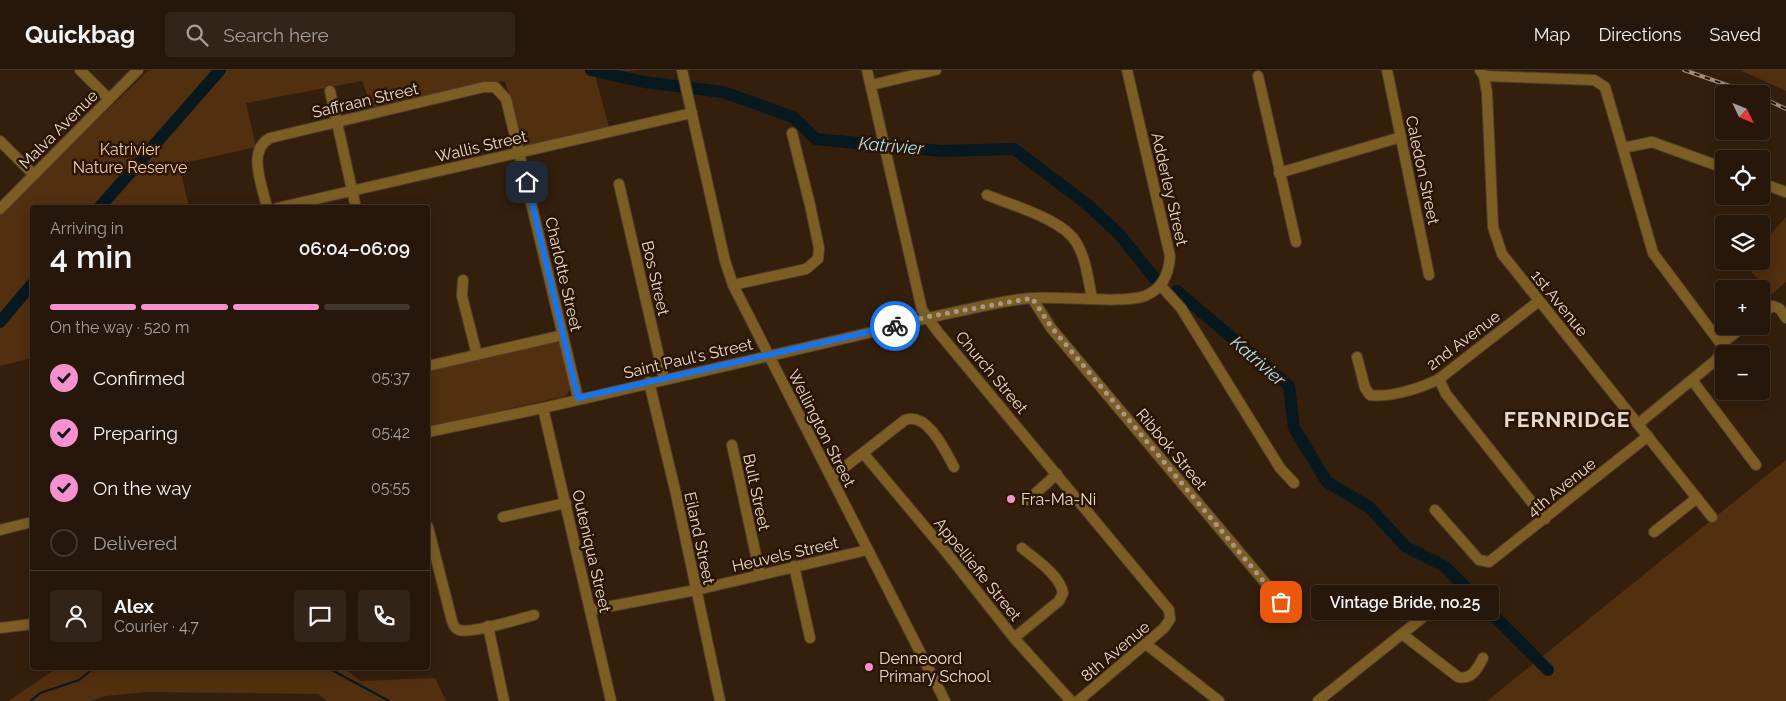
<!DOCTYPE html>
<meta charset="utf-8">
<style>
body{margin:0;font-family:Raleway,sans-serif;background:#332418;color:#f1f3f6;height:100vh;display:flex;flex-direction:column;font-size:19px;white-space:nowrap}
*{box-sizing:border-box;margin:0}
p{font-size:16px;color:#a49f9c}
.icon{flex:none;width:28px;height:28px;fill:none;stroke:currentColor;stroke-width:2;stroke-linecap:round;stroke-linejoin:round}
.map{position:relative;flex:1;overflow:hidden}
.details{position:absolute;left:30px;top:135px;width:400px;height:465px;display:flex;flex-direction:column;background:#27170a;border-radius:5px;box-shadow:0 2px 12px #0003,0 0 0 1px #43362b}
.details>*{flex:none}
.needle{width:32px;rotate:133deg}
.fabs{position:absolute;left:1715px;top:15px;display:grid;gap:10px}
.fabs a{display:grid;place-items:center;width:55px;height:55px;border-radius:5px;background:#27170a;box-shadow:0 2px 12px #0003,0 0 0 1px #43362b;font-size:25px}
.pin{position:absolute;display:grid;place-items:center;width:42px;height:42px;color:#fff;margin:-21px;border-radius:10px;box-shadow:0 2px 8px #0006}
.courier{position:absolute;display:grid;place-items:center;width:50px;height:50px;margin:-25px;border:4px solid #1a73e8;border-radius:50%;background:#fff;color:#222;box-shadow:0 1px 6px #0007}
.bubble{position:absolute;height:35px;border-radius:5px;background:#27170a;box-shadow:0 2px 12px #0003,0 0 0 1px #43362b;font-size:16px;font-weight:600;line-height:35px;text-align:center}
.headline em{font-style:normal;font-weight:600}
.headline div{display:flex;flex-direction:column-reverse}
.headline{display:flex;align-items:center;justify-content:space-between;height:85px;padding:0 20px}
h1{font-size:32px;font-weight:600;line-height:38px}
.bar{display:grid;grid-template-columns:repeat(4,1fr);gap:8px 5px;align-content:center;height:60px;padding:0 20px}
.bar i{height:6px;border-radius:4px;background:#43362b}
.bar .current{background:#f690cf}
.bar p{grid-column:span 4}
.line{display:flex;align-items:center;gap:12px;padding:0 20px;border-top:1px solid #43362b}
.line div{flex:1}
.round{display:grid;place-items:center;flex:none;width:52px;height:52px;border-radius:5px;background:#332418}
ol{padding:0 20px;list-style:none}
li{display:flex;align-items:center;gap:15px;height:55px}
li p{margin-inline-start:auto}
li .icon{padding:5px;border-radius:50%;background:#f690cf;color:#111;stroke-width:4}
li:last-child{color:#a49f9c}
li i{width:28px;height:28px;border:2px solid #43362b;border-radius:50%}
header{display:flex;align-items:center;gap:30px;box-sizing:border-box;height:70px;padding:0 25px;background:#27170a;border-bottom:1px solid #43362b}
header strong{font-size:24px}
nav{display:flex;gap:28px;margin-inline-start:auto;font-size:18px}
.search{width:350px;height:45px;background:#332418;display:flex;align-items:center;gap:12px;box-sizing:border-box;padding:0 18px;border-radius:5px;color:#a49f9c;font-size:19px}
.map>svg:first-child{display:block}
.green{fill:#522f0f}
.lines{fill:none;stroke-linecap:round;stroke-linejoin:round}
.stream{stroke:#07181e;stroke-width:2}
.river{stroke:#07181e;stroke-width:12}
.minor-casing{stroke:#513d2c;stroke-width:12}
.minor{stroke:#7c5d24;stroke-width:10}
.rail-casing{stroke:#9e8d7f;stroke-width:4}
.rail{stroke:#2a1504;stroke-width:2;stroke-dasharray:5.5;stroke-linecap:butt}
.done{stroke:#a9988a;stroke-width:5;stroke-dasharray:0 9}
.route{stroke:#1a73e8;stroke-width:6}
.poi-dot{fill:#f690cf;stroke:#2a1504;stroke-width:2}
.labels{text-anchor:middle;stroke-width:5;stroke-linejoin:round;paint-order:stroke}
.street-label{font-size:16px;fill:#e8d9ce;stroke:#2a1504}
.park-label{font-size:16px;fill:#f2c9aa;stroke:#2a1504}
.poi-label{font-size:16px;fill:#e8d9ce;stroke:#2a1504;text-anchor:start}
.water-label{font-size:18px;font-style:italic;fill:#a8dff3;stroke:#2a1504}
.district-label{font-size:21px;font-weight:bold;letter-spacing:1px;fill:#e8d9ce;stroke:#2a1504}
</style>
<header>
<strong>Quickbag</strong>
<div class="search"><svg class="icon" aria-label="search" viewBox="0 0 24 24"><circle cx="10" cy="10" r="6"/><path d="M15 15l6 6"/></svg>Search here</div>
<nav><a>Map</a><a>Directions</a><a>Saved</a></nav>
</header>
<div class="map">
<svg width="1786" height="631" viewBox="0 0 1786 631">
<rect width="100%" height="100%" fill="#341f0d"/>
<g class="green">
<path d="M149,0H640L595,5L609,57L524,76L505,11L372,38L362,11L246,33L256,77L179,94L189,137L32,138V288L0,296V143Z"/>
<path d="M1740,0H1786V21Z"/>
<path d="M1786,147V212L1772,224L1744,194L1747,191H1761V175Z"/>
<path d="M557,270L560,272L572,317L566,326L428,357V298Z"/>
<path d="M1786,390V631H1487Z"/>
<path d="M57,598H344L360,611L435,608L446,631H327L318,624L147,622L106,626L90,631H8Z"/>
</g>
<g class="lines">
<g class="stream">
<path d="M328,598L389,631"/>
<path d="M31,631L40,623L79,610L94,598"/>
</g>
<g class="river">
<path d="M591,0L644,12L723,22L793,47L816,69L941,81L1014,79L1088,135L1120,165L1155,209"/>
<path d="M99,138L220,0"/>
<path d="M1177,221L1289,316L1294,358L1327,412L1369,437L1406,477L1444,496L1548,600"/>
<path d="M0,252L32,214"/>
</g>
<defs>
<g id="minor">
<path d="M80,0L109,29"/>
<path d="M682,0L725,191L733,215L945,631"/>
<path d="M867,0L922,240L938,262L1169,540L1170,549L1164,558L1078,631"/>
<path d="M1387,0L1429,205"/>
<path d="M1480,0L1484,6L1487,23L1493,157L1502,184L1712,447"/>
<path d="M1258,6L1296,172"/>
<path d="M1484,6L1594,10L1605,17L1653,183L1721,274V283L1716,290L1638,354"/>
<path d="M871,15L936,0"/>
<path d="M330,21L356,138"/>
<path d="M0,71L34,105"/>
<path d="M1623,78L1652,72L1724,98"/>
<path d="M1279,103L1401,67"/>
<path d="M1761,113L1786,122"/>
<path d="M619,114L664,309"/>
<path d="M987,125C1011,135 1062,149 1076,172C1086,188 1088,209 1092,228"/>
<path d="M267,138C263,117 246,81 270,68L484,17H495L506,29L578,328"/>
<path d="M277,138L692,43"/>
<path d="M0,139L138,0"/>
<path d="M463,210L462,226L477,285"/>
<path d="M733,215L806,199L818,189L819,178L810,135L792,63"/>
<path d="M1161,216L1181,238L1280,398L1294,413"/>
<path d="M1032,228L1051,258L1294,547"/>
<path d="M1761,243L1773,236L1780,239L1786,248"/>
<path d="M1721,274L1744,256"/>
<path d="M1357,287L1365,318L1370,325C1390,328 1421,318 1439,309L1539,231"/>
<path d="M428,296L563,265"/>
<path d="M1439,309L1446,324L1545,449"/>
<path d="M1692,310L1756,395"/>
<path d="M649,312L676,424L720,631"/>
<path d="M543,338L611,631"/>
<path d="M428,362L543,338L890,258C913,251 936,246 960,241C985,236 1009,229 1035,228C1062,226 1123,234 1145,226C1162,219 1169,204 1170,186L1127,0"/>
<path d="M732,375L760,504"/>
<path d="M863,383L946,482L1014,568L1071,631"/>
<path d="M832,407L905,350C927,341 946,382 954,397"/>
<path d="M1028,430L1057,404"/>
<path d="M1435,440L1479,490L1489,492L1648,366"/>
<path d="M503,447L566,433"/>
<path d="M428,457L452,551C453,554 455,559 459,560C471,564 519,549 534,545"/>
<path d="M0,460L32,452"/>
<path d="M1654,462L1697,428"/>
<path d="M794,496L810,568"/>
<path d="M591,540L696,520L867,480"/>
<path d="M488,556L504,631"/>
<path d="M0,558L32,554"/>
<path d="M1402,564L1458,607C1472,610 1478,598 1483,588"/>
<path d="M1014,568L1059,531L1063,523C1060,505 1035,489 1022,478"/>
<path d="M1146,574L1219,631"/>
<path d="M1318,631L1442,532"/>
</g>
</defs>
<use href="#minor" class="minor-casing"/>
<use href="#minor" class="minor"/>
<defs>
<g id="rail">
<path d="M1684,0L1753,24"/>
<path d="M1761,27L1786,39"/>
</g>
</defs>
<use href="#rail" class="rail-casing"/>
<use href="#rail" class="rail"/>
</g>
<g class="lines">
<path class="done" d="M895,256L926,247L1032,228L1052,258L1281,532"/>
<path class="route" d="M527,112L578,328L895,256"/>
</g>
<g class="poi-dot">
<circle cx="1011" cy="429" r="5"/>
<circle cx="869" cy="597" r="5"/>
</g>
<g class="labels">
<g class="street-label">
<text transform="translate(365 30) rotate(-13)" y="6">Saffraan Street</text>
<text transform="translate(58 59) rotate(-45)" y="6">Malva Avenue</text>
<text transform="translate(481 76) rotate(-13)" y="6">Wallis Street</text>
<text transform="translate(1423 100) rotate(78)" y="6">Caledon Street</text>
<text transform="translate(1170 119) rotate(77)" y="6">Adderley Street</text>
<text transform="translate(564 204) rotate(77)" y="6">Charlotte Street</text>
<text transform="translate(656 208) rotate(77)" y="6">Bos Street</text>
<text transform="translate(1560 233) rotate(51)" y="6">1st Avenue</text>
<text transform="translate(1463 270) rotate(-37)" y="6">2nd Avenue</text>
<text transform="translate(688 288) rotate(-13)" y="6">Saint Paul's Street</text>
<text transform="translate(992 302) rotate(50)" y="6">Church Street</text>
<text transform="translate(822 358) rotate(63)" y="6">Wellington Street</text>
<text transform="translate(1172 379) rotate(50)" y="6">Ribbok Street</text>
<text transform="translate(1561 417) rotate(-39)" y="6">4th Avenue</text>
<text transform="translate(757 422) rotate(78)" y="6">Bult Street</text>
<text transform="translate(700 468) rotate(78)" y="6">Eiland Street</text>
<text transform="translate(592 481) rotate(77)" y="6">Outeniqua Street</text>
<text transform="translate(785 484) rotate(-13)" y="6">Heuvels Street</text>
<text transform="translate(978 499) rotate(51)" y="6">Appelliefie Street</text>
<text transform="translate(1115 581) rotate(-40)" y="6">8th Avenue</text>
</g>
<g class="park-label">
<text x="130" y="85">Katrivier<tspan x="130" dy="18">Nature Reserve</tspan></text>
</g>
<g class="poi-label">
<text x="1021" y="435">Fra-Ma-Ni</text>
<text x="879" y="594">Denneoord<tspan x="879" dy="18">Primary School</tspan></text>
</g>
<g class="water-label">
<text transform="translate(891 76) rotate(5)" y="6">Katrivier</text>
<text transform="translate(1258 291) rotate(41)" y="6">Katrivier</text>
</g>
<g class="district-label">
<text x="1567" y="357">FERNRIDGE</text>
</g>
</g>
</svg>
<div class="fabs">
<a><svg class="needle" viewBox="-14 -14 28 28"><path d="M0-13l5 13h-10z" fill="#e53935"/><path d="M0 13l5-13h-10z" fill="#a49f9c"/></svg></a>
<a><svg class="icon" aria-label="locate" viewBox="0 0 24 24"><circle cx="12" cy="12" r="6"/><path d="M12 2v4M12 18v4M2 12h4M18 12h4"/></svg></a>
<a><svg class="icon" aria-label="layers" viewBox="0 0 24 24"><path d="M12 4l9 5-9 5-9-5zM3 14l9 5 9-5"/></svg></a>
<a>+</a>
<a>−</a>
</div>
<div class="pin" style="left:1281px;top:532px;background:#ea580c"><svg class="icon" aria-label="bag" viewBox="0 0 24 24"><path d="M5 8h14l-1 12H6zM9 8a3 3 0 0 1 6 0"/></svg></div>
<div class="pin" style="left:527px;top:112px;background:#1f2937"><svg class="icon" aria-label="home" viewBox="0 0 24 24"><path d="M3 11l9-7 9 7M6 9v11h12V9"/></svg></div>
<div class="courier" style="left:895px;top:256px"><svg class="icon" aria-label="bike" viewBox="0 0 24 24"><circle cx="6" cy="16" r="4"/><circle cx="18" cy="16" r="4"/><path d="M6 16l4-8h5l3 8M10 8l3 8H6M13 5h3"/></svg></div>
<div class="bubble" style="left:1311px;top:515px;width:188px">Vintage Bride, no.25</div>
<section class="details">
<div class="headline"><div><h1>4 min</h1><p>Arriving in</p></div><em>06:04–06:09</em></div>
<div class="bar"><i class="current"></i><i class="current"></i><i class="current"></i><i></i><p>On the way · 520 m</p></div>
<ol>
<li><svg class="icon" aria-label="check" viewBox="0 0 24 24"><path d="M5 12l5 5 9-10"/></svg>Confirmed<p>05:37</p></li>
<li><svg class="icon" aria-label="check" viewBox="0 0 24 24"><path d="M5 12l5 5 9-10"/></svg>Preparing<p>05:42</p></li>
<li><svg class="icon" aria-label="check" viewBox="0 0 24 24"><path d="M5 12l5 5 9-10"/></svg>On the way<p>05:55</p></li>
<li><i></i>Delivered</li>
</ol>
<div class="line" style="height:90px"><a class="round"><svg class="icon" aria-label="person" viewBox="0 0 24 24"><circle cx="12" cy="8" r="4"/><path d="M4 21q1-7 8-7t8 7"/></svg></a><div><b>Alex</b><p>Courier · 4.7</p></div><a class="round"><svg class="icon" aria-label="chat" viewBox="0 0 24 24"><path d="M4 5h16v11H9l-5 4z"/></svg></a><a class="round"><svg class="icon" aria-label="phone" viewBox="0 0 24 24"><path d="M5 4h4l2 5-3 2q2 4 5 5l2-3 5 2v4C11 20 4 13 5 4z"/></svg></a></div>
</section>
</div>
